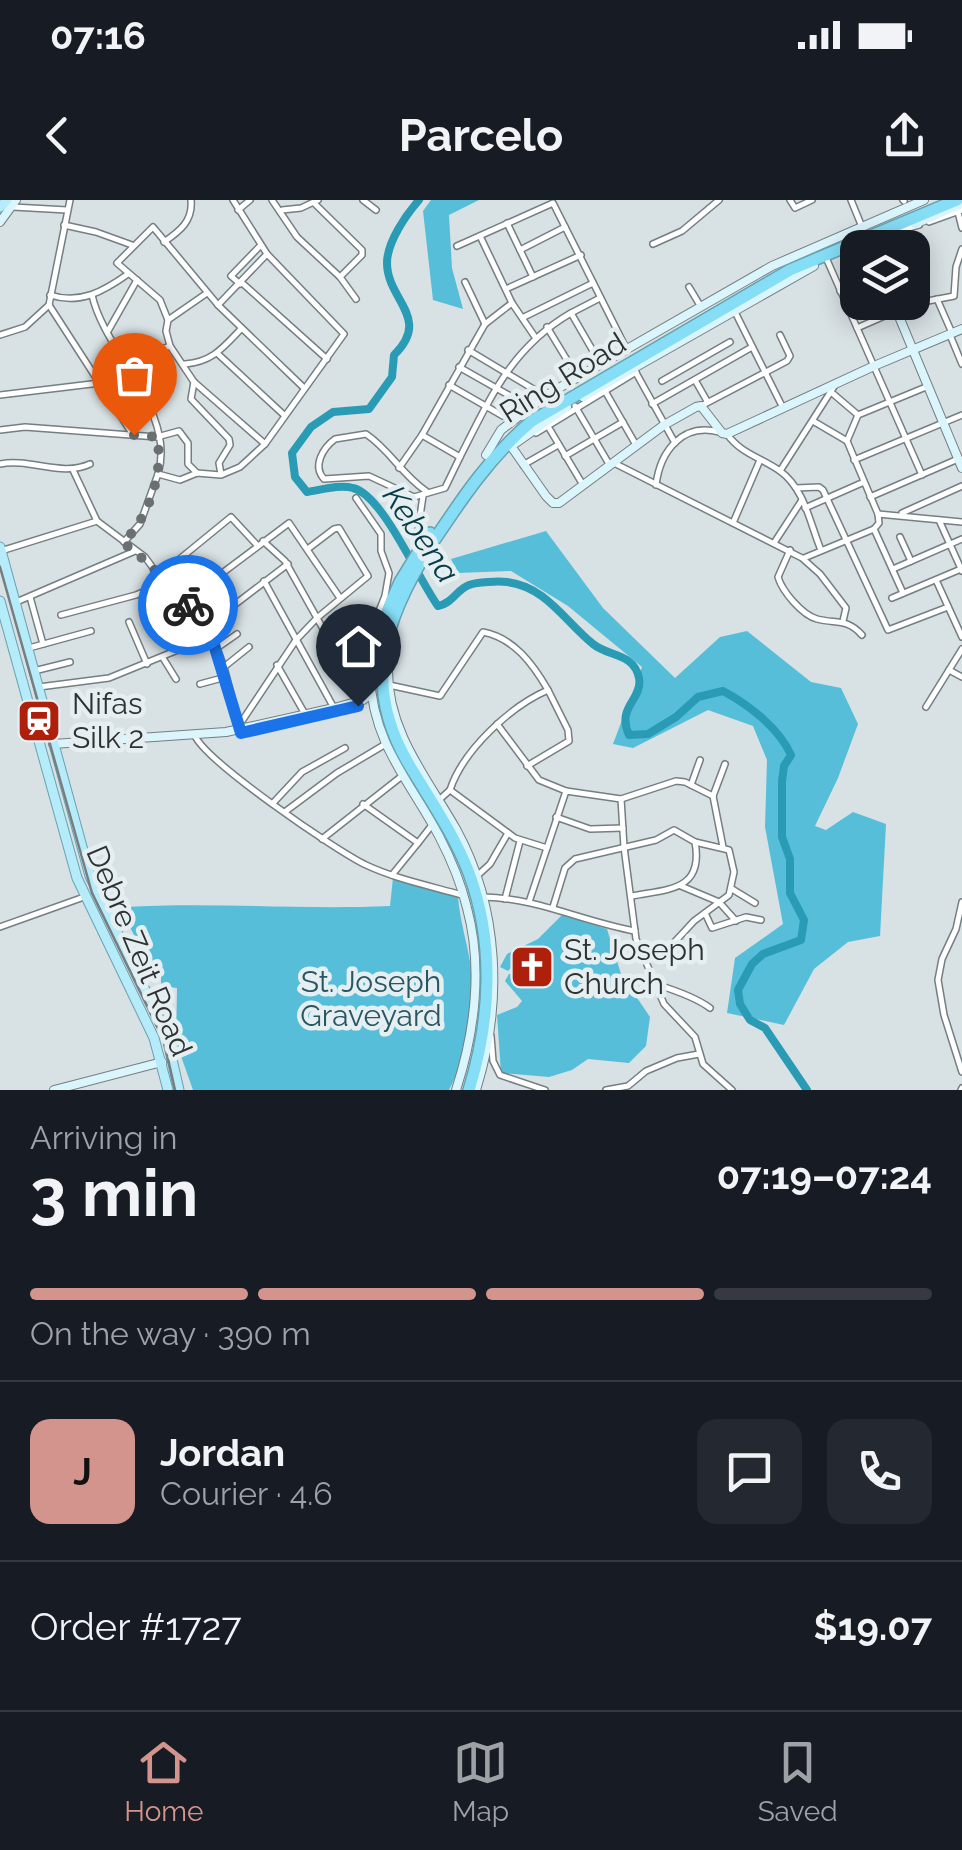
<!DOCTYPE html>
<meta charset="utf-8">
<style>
body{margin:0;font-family:Raleway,sans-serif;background:#242831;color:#f1f3f6;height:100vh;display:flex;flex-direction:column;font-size:38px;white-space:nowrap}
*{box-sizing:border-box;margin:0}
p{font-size:32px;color:#9ea1a6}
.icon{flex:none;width:55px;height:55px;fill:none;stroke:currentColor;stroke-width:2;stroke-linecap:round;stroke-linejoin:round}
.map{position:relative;height:890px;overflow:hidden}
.side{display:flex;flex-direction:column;background:#171b24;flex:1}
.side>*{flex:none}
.buttons{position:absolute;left:840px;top:30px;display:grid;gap:20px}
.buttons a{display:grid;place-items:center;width:90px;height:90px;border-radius:20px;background:#171b24;box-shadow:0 5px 25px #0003;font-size:50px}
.pin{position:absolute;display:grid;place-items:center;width:85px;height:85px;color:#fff;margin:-102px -42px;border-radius:50% 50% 50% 0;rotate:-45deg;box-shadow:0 0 10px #0007}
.pin .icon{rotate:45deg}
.courier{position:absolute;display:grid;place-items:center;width:100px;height:100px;margin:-50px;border:8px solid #1a73e8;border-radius:50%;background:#fff;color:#222;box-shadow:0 2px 12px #0007}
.head em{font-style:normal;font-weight:700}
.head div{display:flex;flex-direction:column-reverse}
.head{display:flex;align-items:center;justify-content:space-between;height:170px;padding:0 30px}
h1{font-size:65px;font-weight:700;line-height:75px}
.bar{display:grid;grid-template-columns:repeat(4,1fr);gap:15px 10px;align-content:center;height:120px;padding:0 30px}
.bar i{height:12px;border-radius:8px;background:#363941}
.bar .selected{background:#d3948d}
.bar p{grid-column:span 4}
.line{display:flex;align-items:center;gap:25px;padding:0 30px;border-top:2px solid #363941}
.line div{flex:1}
.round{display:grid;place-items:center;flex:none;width:105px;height:105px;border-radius:20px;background:#242831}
.status{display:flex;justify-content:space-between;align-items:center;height:70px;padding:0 50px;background:#171b24;direction:ltr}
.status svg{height:28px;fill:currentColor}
header{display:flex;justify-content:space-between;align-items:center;height:130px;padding:0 30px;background:#171b24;font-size:45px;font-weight:700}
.menu{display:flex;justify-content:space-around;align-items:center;height:140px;border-top:2px solid #363941;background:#171b24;font-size:28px;color:#9ea1a6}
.menu a{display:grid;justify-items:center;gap:5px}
.menu .selected{color:#d3948d}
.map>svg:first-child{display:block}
.green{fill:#56bed9}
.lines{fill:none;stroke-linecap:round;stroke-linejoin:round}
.river{stroke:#299bb5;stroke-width:8}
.street-casing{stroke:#757e80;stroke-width:8}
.secondary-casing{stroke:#757e80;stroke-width:10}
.primary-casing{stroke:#67a2b2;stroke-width:11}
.highway-casing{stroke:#67a2b2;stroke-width:14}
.street{stroke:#fff;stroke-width:5}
.secondary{stroke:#dbf5fc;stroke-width:8}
.primary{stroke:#b6ebfa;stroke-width:9}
.highway{stroke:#86def6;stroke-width:11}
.tram{stroke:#787e80;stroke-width:2.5}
.done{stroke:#6a6f71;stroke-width:10;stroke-dasharray:0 18}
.route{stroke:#1a73e8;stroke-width:12}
.labels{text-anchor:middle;stroke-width:9;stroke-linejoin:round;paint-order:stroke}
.street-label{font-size:30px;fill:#2e3233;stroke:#e5eff2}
.poi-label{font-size:30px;fill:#2e3233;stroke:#e5eff2;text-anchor:start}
.park-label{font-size:30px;fill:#285662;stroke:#e5eff2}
.water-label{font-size:32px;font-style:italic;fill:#083b46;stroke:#e5eff2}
</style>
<div class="status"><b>07:16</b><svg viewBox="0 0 49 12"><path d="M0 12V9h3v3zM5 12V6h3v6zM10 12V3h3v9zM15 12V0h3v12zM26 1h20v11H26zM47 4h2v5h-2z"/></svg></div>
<header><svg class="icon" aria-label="back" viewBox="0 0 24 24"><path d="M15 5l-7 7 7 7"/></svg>Parcelo<svg class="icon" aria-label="share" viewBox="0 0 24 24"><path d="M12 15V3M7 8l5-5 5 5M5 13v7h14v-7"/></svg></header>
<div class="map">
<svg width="962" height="890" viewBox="0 0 962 890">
<rect width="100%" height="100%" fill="#d8e1e4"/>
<g class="green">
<path d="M431,0H479L449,15L452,68L463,109L433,100L423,11Z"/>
<path d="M546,331L603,408L675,478L720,437L747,431L811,482L841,488L858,524L838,578L815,626L826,630L853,612L886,624L880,736L848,742L814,769L784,825L727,813L735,758L783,724L765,627L767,560L753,526L708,510L633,548L613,544L642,467L568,406L511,371L458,373L451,359Z"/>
<path d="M393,678L458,697C460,723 469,748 472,775C477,813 467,856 449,890H193L176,842L177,788L161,786V775H155L123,714L125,707C214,702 301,710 390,706Z"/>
<path d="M562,715L607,729L621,774L650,817L646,846L629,863L588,859L572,870L549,877L501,873L497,815L517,807L522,801L505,781L509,774L517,773L524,783L535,782L544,774L543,760L534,754L521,757L508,771L500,767L507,754L538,739Z"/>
</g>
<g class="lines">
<path class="river" d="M419,0C406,15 387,42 387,63C387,100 432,118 394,155L392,177L369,209L333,212L311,227L292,253L295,277L307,292C321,290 339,284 353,288C383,295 418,379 438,406C453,403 456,390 469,385C477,382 499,381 507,382C547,387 565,422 593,444C609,457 634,453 639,478C643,500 616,506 629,535L648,534L676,517L698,497L723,491C749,505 779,528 791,555L784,566L782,581V637L790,659V693L804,720L801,740L763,754L752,764L738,790L740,804L750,820L765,828L807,890"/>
<defs>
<g id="street">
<path d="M272,0L297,37L340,77L356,99"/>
<path d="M363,0L376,10"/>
<path d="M790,0L795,8L812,0"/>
<path d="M851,0L862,27"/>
<path d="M903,0L904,1"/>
<path d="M314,3L362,50V55L340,77"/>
<path d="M13,7L67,10"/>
<path d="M238,10L250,0"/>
<path d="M282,10L301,8L318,0"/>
<path d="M958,12L962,28"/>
<path d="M929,22L962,10"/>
<path d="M507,23L533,77"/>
<path d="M64,25L96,32L132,45"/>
<path d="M888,34L919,25"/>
<path d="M480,36L512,103L535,137"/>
<path d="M164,42C180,31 193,21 191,0"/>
<path d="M653,44L682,31L719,0"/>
<path d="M457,46L553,3L626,148"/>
<path d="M520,50L565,27"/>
<path d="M827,60L922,275"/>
<path d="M241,82L327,159"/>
<path d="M465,82L485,124"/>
<path d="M240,84L231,76L260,46"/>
<path d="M689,87L701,107"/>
<path d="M506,89L581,55"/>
<path d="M840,91L858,84"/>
<path d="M50,95C80,105 104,91 128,74"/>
<path d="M92,95C104,151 177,212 158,274L180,280L197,273L221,275L240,267L265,244L344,134L267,54L233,0"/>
<path d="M937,99L952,133"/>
<path d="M49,105L133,235"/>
<path d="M218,105L267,54"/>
<path d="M735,112L783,208"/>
<path d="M571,113L600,98"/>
<path d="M524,117L593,83"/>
<path d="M168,120L207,93"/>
<path d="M547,127L578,178"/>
<path d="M857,128L912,104L954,96L956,67L962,49"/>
<path d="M108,131L137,80"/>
<path d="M0,135L25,127L49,105L70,0"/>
<path d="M950,135L962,164"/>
<path d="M468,150L545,196"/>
<path d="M218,154L284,215"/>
<path d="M185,164C212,162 223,148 241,129"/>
<path d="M459,167L521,202"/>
<path d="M635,171L675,243"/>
<path d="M695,180L707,201"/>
<path d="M662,181L730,142"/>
<path d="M194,182L191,199L229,239L230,245L219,263L221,274"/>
<path d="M449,185L503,216"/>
<path d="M605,191L636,245"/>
<path d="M831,192L858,215"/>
<path d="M0,195L100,183L146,155L170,146"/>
<path d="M652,204L752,147"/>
<path d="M575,206L609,264"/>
<path d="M701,206L787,161L790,156L780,135"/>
<path d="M813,221L847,241L878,314L879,323L874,329"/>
<path d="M546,223L583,285"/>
<path d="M0,230L25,227L157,237L179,231L188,243V264L197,273"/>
<path d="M536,233L636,172"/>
<path d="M727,234C741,254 762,258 780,271C805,289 810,324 821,350"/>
<path d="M422,235L460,257C490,198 512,147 571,113L600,163"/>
<path d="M847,241L858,215L926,187"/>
<path d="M265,244L194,182L170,146L166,131L168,120L160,100L117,63L153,27L218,105L303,187"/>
<path d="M565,256L623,222"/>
<path d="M854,260L962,215"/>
<path d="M614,263L802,358L820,374L846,408L843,421"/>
<path d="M0,264C30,258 62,277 90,264"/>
<path d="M523,265L558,245"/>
<path d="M399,268L422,235L485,124L512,103"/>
<path d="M73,270L97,321"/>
<path d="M780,271L835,185"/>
<path d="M656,285C660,252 682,222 719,232"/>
<path d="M796,288L819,287L823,290L888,430L948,407"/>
<path d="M426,291C402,275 390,250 366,234L335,239C323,248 312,266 324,279L369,276L414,297L445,288L460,257"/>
<path d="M870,297L958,259"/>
<path d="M805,308L864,282"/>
<path d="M902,313L962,286"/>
<path d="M878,314L962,322"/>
<path d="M939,320L962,371"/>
<path d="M733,323L760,260"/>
<path d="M418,330L423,296"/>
<path d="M900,337L911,361"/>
<path d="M263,341L285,361L363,500"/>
<path d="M124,342L140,324L158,274"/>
<path d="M774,343L802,300"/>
<path d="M790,350L778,377C782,391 802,415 817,419C836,424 847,418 862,435"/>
<path d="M1,351L97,321L145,357L164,383L208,425L224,467L241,533"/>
<path d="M804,358L874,329L903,393"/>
<path d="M893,369L962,339"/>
<path d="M160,375L231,317L257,345"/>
<path d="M936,380L962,437"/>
<path d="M264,381L334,508"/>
<path d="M30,397L43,444"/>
<path d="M892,398L961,369"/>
<path d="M185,401L289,323L340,398"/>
<path d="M14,403L135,351"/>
<path d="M61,415L136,395L164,383"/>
<path d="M129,422L147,464"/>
<path d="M208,425L288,364"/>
<path d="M332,444L379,411L385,396L389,373L381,351V334L356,298"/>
<path d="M29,448L91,431"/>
<path d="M217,448L237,434"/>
<path d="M163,458L176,479"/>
<path d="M277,465L305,514"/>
<path d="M224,467L249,447"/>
<path d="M949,470L962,477"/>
<path d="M34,471L70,462"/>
<path d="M200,484L226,477"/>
<path d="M389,485L440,496L483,432C514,438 533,464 548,490C511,506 463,550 450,590"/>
<path d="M39,487L109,478L212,436"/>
<path d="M926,507L962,449"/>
<path d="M240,524L296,440L317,418L368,376L339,328L334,329L309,348"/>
<path d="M497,524L539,580L566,591"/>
<path d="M195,536C208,563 335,650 366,665C396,679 430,686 462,695"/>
<path d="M527,566L569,541L568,530L548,490"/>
<path d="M691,585L700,560"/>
<path d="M713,596L725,564"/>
<path d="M621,599L676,581L685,582L713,596L723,647"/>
<path d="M439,600L450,590L515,638L547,648L566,591L621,599L624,647L636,739L664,804L695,837L703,864L732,890"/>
<path d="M274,602L302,572L345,548"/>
<path d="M363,604L418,643L432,625"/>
<path d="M286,611L337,573L384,545"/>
<path d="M556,617L590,629L623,628"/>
<path d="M322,639L402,576"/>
<path d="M392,675L418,643"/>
<path d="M478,675L490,664L508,633"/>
<path d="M681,686L719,702L736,721"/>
<path d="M732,689L755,703"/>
<path d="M632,696C668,689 704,691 695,642"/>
<path d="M484,697C537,698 584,722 635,731"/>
<path d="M505,699L520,641"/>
<path d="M529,702L547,648"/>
<path d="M962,702L956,729L942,759L938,780L944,815L962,872"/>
<path d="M553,707L565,668L575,659L656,640L674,630L695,642L729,650L734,672L729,695L694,721L669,748L646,756"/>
<path d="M705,713L712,728L746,717L761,720"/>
<path d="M0,727L84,697"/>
<path d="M658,785C674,790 698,799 710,808"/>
<path d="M491,836L493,861L500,875L545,890"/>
<path d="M606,890L628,886L646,871L677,858L699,854"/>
<path d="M961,890L962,888"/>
</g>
<g id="secondary">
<path d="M0,22L16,0"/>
<path d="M915,24L962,4"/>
<path d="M893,102L962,268"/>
<path d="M583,197L814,66"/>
<path d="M513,245L567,207"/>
<path d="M511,246L546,296L553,303H559L664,225L696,207L701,206L722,233L727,234L874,166L962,129"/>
<path d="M486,255L501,230L545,196L772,66L924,0"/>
<path d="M380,424C369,440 369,457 370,476C373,544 409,580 439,636C451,659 461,683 467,708C483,767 475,832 456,890"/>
<path d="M388,469C387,531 427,578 456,629C500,709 503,804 476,890"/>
<path d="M53,544L226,532L334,508L363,500L371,494"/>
<path d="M54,890L162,862"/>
</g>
<g id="primary">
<path d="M0,7L7,0"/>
<path d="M0,347L90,676L166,833L179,890"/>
<path d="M0,401L77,678L154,838L168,890"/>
</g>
<g id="highway">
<path d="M381,426L400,382L430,333"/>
<path d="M469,890C491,819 495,743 469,673C454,634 431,601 410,566C361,485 384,419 431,345C461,300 490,256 532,221L790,70L957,0"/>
</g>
</defs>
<use href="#street" class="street-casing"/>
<use href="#secondary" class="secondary-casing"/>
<use href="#primary" class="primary-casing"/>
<use href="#highway" class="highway-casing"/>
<use href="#street" class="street"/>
<use href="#secondary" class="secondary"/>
<use href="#primary" class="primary"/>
<use href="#highway" class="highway"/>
<path class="tram" d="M0,367L92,693L164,841L175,890"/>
</g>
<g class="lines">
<path class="done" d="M134,235L157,237C164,274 149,316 123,343C150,362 165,382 188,405"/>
<path class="route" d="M188,405L208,425L241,533L358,506"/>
</g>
<defs>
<symbol id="station-square" viewBox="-11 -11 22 22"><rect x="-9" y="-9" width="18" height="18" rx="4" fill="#ae200c" stroke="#e5eff2"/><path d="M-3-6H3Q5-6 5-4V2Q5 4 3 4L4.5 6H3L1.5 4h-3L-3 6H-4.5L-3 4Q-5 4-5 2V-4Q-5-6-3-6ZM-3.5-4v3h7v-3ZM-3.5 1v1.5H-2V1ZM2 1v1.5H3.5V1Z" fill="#fff"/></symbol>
<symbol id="church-square" viewBox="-11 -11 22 22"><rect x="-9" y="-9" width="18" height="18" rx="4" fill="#ae200c" stroke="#e5eff2"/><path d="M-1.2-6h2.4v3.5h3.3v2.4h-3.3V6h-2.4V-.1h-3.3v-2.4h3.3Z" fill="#fff"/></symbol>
</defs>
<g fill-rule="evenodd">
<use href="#station-square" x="14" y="496" width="50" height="50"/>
<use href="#church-square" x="507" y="742" width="50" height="50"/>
</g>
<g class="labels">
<g class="street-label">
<text transform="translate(563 178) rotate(-32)" y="10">Ring Road</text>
<text transform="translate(139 751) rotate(67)" y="10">Debre Zeit Road</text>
</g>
<g class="poi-label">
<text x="72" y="514">Nifas<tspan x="72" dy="34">Silk 2</tspan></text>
<text x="564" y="760">St. Joseph<tspan x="564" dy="34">Church</tspan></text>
</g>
<g class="park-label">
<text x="371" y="792">St. Joseph<tspan x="371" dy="34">Graveyard</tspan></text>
</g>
<g class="water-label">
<text transform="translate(421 334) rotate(56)" y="11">Kebena</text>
</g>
</g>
</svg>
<div class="buttons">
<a><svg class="icon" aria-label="layers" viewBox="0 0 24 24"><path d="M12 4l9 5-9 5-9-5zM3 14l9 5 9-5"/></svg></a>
</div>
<div class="pin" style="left:134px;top:235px;background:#ea580c"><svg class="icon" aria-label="bag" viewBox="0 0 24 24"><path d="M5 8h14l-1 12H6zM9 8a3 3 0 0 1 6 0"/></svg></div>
<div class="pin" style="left:358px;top:506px;background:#1f2937"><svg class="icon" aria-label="home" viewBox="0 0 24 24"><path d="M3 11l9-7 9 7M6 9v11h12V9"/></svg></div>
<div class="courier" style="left:188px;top:405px"><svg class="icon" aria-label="bike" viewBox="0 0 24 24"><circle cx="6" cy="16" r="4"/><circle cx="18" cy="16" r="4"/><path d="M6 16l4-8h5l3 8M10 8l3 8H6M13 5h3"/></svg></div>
</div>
<section class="side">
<div class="head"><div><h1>3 min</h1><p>Arriving in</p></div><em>07:19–07:24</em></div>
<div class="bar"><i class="selected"></i><i class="selected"></i><i class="selected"></i><i></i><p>On the way · 390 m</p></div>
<div class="line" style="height:180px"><b class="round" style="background:#d3948d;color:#111">J</b><div><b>Jordan</b><p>Courier · 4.6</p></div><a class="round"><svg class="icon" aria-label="chat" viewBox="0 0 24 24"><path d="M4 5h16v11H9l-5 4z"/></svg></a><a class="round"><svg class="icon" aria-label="phone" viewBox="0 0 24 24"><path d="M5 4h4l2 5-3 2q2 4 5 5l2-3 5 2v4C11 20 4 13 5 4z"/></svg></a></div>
<div class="line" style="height:130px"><div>Order #1727</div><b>$19.07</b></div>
</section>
<nav class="menu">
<a class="selected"><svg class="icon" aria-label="home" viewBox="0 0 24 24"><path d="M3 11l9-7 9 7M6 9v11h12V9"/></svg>Home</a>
<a><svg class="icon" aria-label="map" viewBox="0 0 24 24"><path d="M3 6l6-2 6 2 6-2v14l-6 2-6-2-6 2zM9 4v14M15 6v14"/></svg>Map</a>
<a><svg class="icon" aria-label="saved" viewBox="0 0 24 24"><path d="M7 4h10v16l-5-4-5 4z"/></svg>Saved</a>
</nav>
